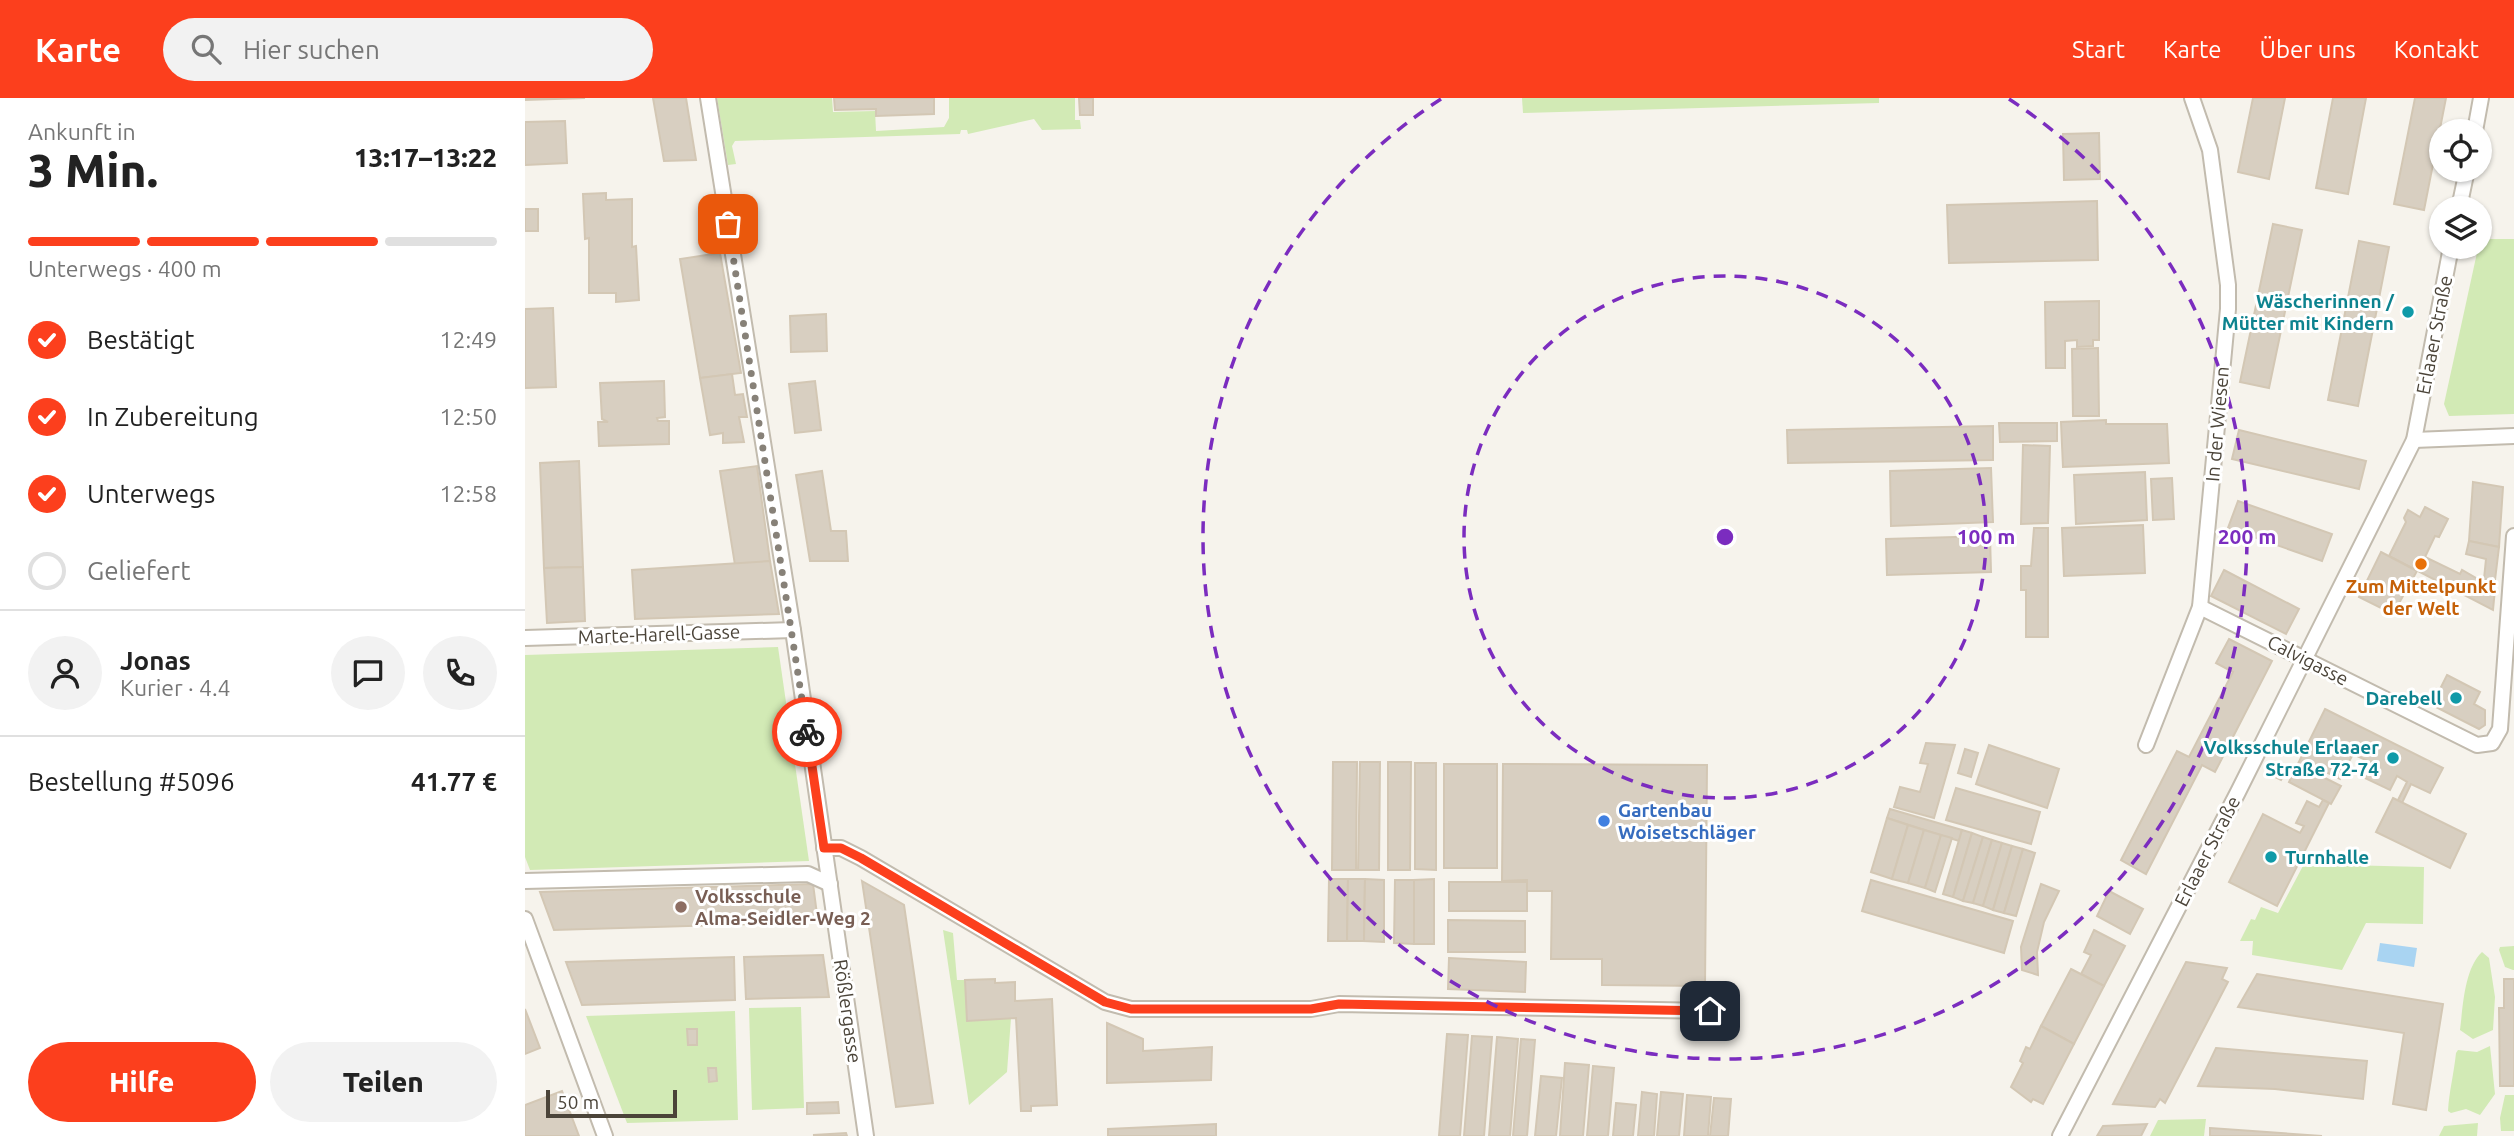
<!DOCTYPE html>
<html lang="de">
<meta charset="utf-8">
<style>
body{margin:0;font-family:Ubuntu,sans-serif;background:#f2f2f2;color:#222;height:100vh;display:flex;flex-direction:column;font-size:26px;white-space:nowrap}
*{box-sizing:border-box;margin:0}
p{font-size:23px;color:#767676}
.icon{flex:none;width:38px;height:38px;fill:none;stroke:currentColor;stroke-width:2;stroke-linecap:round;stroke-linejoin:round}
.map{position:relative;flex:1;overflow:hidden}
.sheet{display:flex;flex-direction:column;background:#fff;width:525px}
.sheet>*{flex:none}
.fabs{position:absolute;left:1904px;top:21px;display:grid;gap:14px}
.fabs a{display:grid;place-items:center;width:63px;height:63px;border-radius:50%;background:#fff;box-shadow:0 2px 5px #0004;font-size:35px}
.scale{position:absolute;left:21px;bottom:18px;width:131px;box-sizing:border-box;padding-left:7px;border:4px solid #4b4439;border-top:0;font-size:19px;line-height:24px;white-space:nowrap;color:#4b4439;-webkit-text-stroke:5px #fff;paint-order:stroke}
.pin{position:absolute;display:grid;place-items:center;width:60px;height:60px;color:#fff;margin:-30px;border-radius:14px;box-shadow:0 4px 10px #0006}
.courier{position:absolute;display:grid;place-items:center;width:70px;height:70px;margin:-35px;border:5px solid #fc3f1d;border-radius:50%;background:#fff;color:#222;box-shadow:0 2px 9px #0007}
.head em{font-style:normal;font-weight:800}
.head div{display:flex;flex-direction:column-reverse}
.head{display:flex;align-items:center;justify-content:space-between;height:119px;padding:0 28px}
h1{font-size:46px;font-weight:800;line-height:52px}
.bar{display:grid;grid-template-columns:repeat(4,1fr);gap:10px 7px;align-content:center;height:84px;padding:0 28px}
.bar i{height:9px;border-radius:5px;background:#e0e0e0}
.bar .active{background:#fc3f1d}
.bar p{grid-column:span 4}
.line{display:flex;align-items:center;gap:18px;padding:0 28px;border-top:2px solid #e0e0e0}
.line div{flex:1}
.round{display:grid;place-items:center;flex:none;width:74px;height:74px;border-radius:37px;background:#f2f2f2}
ol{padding:0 28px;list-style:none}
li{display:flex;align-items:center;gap:21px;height:77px}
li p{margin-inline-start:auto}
li .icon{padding:7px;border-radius:50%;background:#fc3f1d;color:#fff;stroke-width:4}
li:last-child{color:#767676}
li i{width:38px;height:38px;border:4px solid #e0e0e0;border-radius:50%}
.cta{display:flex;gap:14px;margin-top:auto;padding:14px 28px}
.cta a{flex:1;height:80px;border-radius:42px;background:#fc3f1d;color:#fff;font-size:28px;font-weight:800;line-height:80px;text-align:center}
.cta a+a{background:#f2f2f2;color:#222}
header{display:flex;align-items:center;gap:42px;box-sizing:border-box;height:98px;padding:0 35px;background:#fc3f1d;color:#fff}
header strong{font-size:33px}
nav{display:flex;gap:38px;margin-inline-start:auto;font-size:24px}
.search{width:490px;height:63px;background:#f2f2f2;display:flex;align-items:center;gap:18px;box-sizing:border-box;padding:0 24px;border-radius:38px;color:#767676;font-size:26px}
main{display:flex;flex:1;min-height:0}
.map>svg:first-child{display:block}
.green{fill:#d2eab5}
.water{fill:#a9d4f2}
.building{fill:#d8cfc1;stroke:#d3c7b4;stroke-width:2}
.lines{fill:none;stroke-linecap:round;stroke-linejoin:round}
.street-casing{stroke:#c2bbae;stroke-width:18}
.street{stroke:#fff;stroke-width:14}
.done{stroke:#878178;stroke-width:7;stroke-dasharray:0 12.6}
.route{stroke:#fc3f1d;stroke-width:9}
.ring{fill:none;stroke:#7b2cbf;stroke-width:3.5;stroke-dasharray:12 9}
.culture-dot{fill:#0f9aa8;stroke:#fff;stroke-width:2.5}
.food-dot{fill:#e8710a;stroke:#fff;stroke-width:2.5}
.shop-dot{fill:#3f7fe0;stroke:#fff;stroke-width:2.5}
.education-dot{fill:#8d6e63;stroke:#fff;stroke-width:2.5}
.labels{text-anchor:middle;stroke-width:6;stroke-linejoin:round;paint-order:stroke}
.culture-label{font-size:19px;font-weight:bold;fill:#0d838f;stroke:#fff;text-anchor:end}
.street-label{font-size:19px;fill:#4b4439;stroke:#fff}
.food-label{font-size:19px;font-weight:bold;fill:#c56008;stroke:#fff}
.shop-label{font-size:19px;font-weight:bold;fill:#366cbe;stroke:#fff;text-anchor:start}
.education-label{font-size:19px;font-weight:bold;fill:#785e54;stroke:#fff;text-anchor:start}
.centre{fill:#7b2cbf;stroke:#fff;stroke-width:3.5}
.ring-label{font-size:21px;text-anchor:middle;font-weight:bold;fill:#7b2cbf;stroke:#fff;stroke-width:6;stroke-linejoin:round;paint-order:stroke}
</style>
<header>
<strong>Karte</strong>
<div class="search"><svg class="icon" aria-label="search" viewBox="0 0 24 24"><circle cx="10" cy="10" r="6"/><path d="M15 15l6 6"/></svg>Hier suchen</div>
<nav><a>Start</a><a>Karte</a><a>Über uns</a><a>Kontakt</a></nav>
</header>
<main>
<section class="sheet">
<div class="head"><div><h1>3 Min.</h1><p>Ankunft in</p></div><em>13:17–13:22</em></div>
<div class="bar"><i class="active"></i><i class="active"></i><i class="active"></i><i></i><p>Unterwegs · 400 m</p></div>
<ol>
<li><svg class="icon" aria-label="check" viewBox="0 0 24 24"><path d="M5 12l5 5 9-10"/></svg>Bestätigt<p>12:49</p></li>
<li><svg class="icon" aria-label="check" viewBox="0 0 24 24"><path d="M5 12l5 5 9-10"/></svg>In Zubereitung<p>12:50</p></li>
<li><svg class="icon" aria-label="check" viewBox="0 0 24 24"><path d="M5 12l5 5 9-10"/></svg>Unterwegs<p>12:58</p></li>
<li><i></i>Geliefert</li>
</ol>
<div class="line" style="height:126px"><a class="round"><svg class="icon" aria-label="person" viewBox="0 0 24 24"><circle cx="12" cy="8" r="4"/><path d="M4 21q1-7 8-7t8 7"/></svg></a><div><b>Jonas</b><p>Kurier · 4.4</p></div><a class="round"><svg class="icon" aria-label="chat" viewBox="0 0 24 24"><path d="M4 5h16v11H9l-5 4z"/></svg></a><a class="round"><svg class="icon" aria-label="phone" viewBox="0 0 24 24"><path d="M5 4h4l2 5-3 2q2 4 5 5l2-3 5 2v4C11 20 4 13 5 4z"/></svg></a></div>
<div class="line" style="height:91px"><div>Bestellung #5096</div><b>41.77 €</b></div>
<div class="cta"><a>Hilfe</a><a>Teilen</a></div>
</section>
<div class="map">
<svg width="1989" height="1038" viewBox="0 0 1989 1038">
<rect width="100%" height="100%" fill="#f6f3ec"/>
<g class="green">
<path d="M192,0H307L308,14L350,13L351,33L419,29L424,20V0H550V22H555L556,31L517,32L509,21L443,36L442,32H436L435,36L210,43L207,48L211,66L203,67Z"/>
<path d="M997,0H1354V5L998,15Z"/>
<path d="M1955,141H1989V316L1924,318L1919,306Z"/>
<path d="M253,549L284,763L5,772L0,759V557Z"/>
<path d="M1779,766L1899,769L1898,826L1841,825L1817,872L1727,857L1728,843H1715L1726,821L1730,822L1736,809L1753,815Z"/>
<path d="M418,832L428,835L432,882H440L442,923L486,920L482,974L444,1007Z"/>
<path d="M1989,848V872H1988L1980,869L1974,852L1975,849Z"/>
<path d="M1957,854L1964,860L1970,899L1968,932L1948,941L1935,932C1938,909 1939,871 1957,854Z"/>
<path d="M276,909L279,1010L227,1012L224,910Z"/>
<path d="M210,913L213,1022L102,1025L61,918Z"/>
<path d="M1965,948L1970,996L1955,1017L1941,1011L1926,1015L1923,1013C1924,994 1929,975 1931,955L1933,952L1952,954Z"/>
<path d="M1980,997H1989V1033H1976L1975,1020Z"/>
<path d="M1681,1021L1679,1038H1625L1633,1022Z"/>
<path d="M1953,1025L1952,1038H1914L1919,1028Z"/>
</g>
<path class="water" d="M1855,845L1892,850L1889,869L1852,863Z"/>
<g class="building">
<path d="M0,0H60L0,2Z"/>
<path d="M128,0H161L171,62L139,63Z"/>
<path d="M309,0H409V16L351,18V11L310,12Z"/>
<path d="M554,0H568V17H555Z"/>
<path d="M1728,0H1760L1744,81L1713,74Z"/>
<path d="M1808,0H1841L1823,96L1791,90Z"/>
<path d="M1890,0H1921L1899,112L1869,106Z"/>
<path d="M40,23L42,65L0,67V24Z"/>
<path d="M1574,35L1575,81L1539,82L1538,36Z"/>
<path d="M81,95V102L107,101V149L111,148L114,202L91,204V195H64V140L60,141L58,96Z"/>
<path d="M1572,103L1573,162L1424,165L1422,107Z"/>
<rect x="0" y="111" width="13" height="22"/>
<path d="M1748,126L1777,132L1744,290L1715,284Z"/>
<path d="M1834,143L1864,149L1833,308L1803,302Z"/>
<path d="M195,155L216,275L175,280L155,161Z"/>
<path d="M1574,203V242H1568V248L1552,249V242L1540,243V270H1521L1520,204Z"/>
<path d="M28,210L31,289L0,290V211Z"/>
<path d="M301,216L302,253L266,254L265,218Z"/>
<path d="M1573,250L1574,318H1548L1547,251Z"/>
<path d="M207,276L210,297L218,296L222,319H214L219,344L198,345V335L185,337L175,280Z"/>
<path d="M139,283L140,319L132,320L133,323H144V346L74,348L73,324H83L77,321L75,285Z"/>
<path d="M290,283L296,332L270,335L264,286Z"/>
<path d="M1581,322V326H1642L1644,365L1538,369L1536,324Z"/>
<path d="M1474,325H1532V343L1475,344Z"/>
<path d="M1468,328V362L1263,365L1262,332Z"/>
<path d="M1714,332L1841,363L1834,391L1707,361Z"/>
<path d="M1498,347L1525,348L1523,425L1496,426Z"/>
<path d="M54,363L58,469L19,470L15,365Z"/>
<path d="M232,368L245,463L210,467L195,373Z"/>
<path d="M1466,370L1468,424L1366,428L1365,373Z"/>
<path d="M297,373L306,433H321L323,463H285L271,377Z"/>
<path d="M1620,374L1622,422L1551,426L1549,377Z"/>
<path d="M1647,380L1649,421L1628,422L1626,381Z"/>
<path d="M1948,384L1978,389L1974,449L1944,443Z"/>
<path d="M1713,403L1807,436L1797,463L1703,430Z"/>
<path d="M1900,409L1923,421L1914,439L1910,438L1900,459L1935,476L1937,472L1970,491L1968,512L1864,458L1881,424L1879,420L1883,412L1895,419Z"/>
<path d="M1618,427L1620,475L1539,478L1537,430Z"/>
<path d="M1509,430H1523V539H1501V492H1496V468H1506Z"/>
<path d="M1465,438L1466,474L1362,477L1361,441Z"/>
<path d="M1944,443L1974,449L1970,482L1959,481L1961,461L1941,456Z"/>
<path d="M1856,454L1892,473L1868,516L1834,499Z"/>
<path d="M245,463L254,516L110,521L107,472Z"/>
<path d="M58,469L60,523L22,525L19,470Z"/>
<path d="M1699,472L1774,511L1761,536L1686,498Z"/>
<path d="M1704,541L1747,563L1690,674L1677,667L1621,776L1596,762L1652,653L1664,659L1708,574L1691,565Z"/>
<path d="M1922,577L1955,594L1949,606L1960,612V627L1954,631L1907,607Z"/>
<path d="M1800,611L1918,670L1905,695L1886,686L1877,705L1873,702L1882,684L1872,678L1865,692L1840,680L1847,665L1828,656L1815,681L1799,673L1796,678L1816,688L1806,706L1764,684Z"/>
<path d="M1401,645L1430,647L1409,720L1369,709L1375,689L1395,694L1403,666L1395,665Z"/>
<path d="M1464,647L1534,671L1522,710L1451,686Z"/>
<path d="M1440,651L1453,655L1446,679L1433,675Z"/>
<path d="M808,664H832L831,772H807Z"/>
<path d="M835,664H855L854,772H833Z"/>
<path d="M863,664H886L885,772H863Z"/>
<path d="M890,665H911V772L890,771Z"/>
<path d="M1750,665L1762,671L1756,682L1744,676Z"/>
<rect x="919" y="666" width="53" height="104"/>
<path d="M978,666L1182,667L1180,888L1077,887V861H1026L1027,793H1002V782L977,783Z"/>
<path d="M1431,690L1515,714L1506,746L1421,722Z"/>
<path d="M1868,700L1941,736L1925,770L1851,734Z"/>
<path d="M1798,702L1804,705L1752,808L1704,784L1738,716L1775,735L1779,728L1771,725L1782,703L1794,709Z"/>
<path d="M1365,711L1437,732L1434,743L1362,720Z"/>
<path d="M1362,720L1383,727L1367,781L1346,774Z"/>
<path d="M1383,727L1399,732L1383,785L1367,781Z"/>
<path d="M1399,732L1416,737L1400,790L1383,785Z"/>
<path d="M1437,732L1447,735L1428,799L1418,796Z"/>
<path d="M1447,735L1458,739L1438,803L1428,799Z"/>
<path d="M1416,737L1427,740L1410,794L1400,790Z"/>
<path d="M1458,739L1467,742L1448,805L1438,803Z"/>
<path d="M1467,742L1477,745L1458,808L1448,805Z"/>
<path d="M1477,745L1487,748L1468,812L1458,808Z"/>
<path d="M1487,748L1498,751L1479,815L1468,812Z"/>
<path d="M1498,751L1510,755L1491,818L1479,815Z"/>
<path d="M804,781H823L822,843H803Z"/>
<path d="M823,781H840L839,843H822Z"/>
<path d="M840,781L859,782V844L839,843Z"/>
<path d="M909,781V846H889V782Z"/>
<path d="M870,782H889V846L869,845Z"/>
<path d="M1346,782L1488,823L1479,855L1337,813Z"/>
<path d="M337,783L379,807L408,1005L371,1009Z"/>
<rect x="924" y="784" width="78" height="29"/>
<path d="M288,786L293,824L29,832L15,794Z"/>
<path d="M1516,786L1534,793L1519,824L1512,854L1513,877L1497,872L1496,849Z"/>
<path d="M1584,793L1618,811L1605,836L1572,818Z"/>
<path d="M923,822L1000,823V854H923Z"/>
<path d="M1569,832L1600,848L1579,888L1556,876L1566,857L1559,854Z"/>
<path d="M298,857L304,899L221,901L219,859Z"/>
<path d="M209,859L210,902L57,907L41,864Z"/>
<path d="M924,860L1001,864L1000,894L923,891Z"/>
<path d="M1661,864L1702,870L1697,881L1703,884L1640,1005L1635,1001L1630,1009L1588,1006Z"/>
<path d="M1546,871L1579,888L1549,946L1516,928Z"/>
<path d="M1732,876L1918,906L1901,1012L1868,1006L1879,935L1713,909Z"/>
<path d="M470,881V885L490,884V903L527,901L532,1007L506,1008V1013H496L491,920L442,923L440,882Z"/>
<path d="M1979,881H1989V988H1975L1974,910H1979Z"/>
<path d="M0,911L15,950L0,956Z"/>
<path d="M582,925L618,941V953L687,949L686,982L582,985Z"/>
<path d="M1516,928L1549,946L1518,1006L1508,1001L1506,1004L1486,989L1498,965L1495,963L1501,949L1505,951Z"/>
<path d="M162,931H172V947H163Z"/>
<path d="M922,936L943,937L935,1038H914Z"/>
<path d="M947,938L967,939L959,1038H939Z"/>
<path d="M972,939L993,941L985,1038H964Z"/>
<path d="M996,941L1010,942L1002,1038H988Z"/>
<path d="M1691,950L1842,963L1838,1001L1750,991L1673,988Z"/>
<path d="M1040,965L1064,967L1058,1038H1035Z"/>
<path d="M1068,968L1089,970L1083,1038H1062Z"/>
<path d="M183,970H191L192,983L184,984Z"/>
<path d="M1016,978L1037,980L1031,1038H1010Z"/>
<path d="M37,993L54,1038H0V1007Z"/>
<path d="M1117,994L1132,996L1129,1038H1113Z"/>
<path d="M1136,994L1158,996L1154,1038H1132Z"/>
<path d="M1162,997L1186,999L1183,1038H1159Z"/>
<path d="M1189,1000L1206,1001L1203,1038H1185Z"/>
<path d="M313,1004L314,1015L282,1016V1005Z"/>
<path d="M1091,1005L1111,1007L1108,1038H1088Z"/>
<path d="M691,1026V1038H583V1031Z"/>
<path d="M1622,1026L1616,1038H1572L1578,1028Z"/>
<path d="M1685,1030L1797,1038H1685Z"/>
<path d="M321,1035L322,1038L288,1037Z"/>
</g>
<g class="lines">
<defs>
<g id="street">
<path d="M183,0L268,532L341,1038"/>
<path d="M1950,33L1956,0"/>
<path d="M1934,110L1942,72"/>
<path d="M1889,342L1989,338"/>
<path d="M1675,509L1952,647L1967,645L1975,631L1989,438"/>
<path d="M0,540L268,532"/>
<path d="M1621,647L1675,509L1703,211V187L1685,52L1667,0"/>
<path d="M299,750H316L336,760L580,904L606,911H786L814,906L1185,913"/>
<path d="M0,783L283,776L305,786"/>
<path d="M0,821L80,1038"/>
<path d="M1535,1038L1713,694L1889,342L1926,149"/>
</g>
</defs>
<use href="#street" class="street-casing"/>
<use href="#street" class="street"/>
</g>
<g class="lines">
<path class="done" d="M203,126L282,634"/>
<path class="route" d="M282,634L299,750H316L336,760L580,904L606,911H786L814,906L1185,913"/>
</g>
<g class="ring">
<circle cx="1200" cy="439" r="261"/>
<path d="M1484 1A522 522 0 1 1 916 1"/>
</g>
<g class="culture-dot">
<circle cx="1883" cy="214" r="7"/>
<circle cx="1931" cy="600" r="7"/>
<circle cx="1868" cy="660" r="7"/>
<circle cx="1746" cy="759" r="7"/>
</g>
<circle class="food-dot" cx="1896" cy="466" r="7"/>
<circle class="shop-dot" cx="1079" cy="723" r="7"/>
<circle class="education-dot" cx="156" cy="809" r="7"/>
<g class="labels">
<g class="culture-label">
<text x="1869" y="210">Wäscherinnen /<tspan x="1869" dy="22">Mütter mit Kindern</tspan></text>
<text x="1917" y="607">Darebell</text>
<text x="1854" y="656">Volksschule Erlaaer<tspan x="1854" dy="22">Straße 72-74</tspan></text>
<text x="1760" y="766" text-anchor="start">Turnhalle</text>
</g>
<g class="street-label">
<text transform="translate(1909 237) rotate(-79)" y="7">Erlaaer Straße</text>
<text transform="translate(1692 326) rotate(-85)" y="7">In der Wiesen</text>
<text transform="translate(134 536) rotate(-2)" y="7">Marte-Harell-Gasse</text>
<text transform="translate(1783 562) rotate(27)" y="7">Calvigasse</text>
<text transform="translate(1682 753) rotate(-63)" y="7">Erlaaer Straße</text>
<text transform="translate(323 913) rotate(82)" y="7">Rößlergasse</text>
</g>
<g class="food-label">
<text x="1896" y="495">Zum Mittelpunkt<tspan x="1896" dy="22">der Welt</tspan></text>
</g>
<g class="shop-label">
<text x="1093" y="719">Gartenbau<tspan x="1093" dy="22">Woisetschläger</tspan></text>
</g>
<g class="education-label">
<text x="170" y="805">Volksschule<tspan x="170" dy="22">Alma-Seidler-Weg 2</tspan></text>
</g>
</g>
<circle cx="1200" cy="439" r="10" class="centre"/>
<g class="ring-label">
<text x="1461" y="446">100 m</text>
<text x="1722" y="446">200 m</text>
</g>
</svg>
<div class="fabs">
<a><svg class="icon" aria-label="locate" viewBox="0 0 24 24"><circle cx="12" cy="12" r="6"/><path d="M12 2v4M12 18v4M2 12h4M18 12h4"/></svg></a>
<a><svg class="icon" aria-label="layers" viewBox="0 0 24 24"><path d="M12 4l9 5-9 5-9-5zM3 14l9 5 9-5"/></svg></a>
</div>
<div class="scale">50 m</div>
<div class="pin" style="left:203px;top:126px;background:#ea580c"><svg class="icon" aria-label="bag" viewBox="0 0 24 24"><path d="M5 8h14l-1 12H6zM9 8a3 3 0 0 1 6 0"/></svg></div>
<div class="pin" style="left:1185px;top:913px;background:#1f2937"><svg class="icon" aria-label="home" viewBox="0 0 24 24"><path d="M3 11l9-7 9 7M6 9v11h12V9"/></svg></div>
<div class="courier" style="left:282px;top:634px"><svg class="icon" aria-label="bike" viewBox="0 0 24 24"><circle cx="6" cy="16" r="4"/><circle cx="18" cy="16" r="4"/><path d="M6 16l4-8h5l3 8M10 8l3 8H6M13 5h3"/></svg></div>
</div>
</main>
